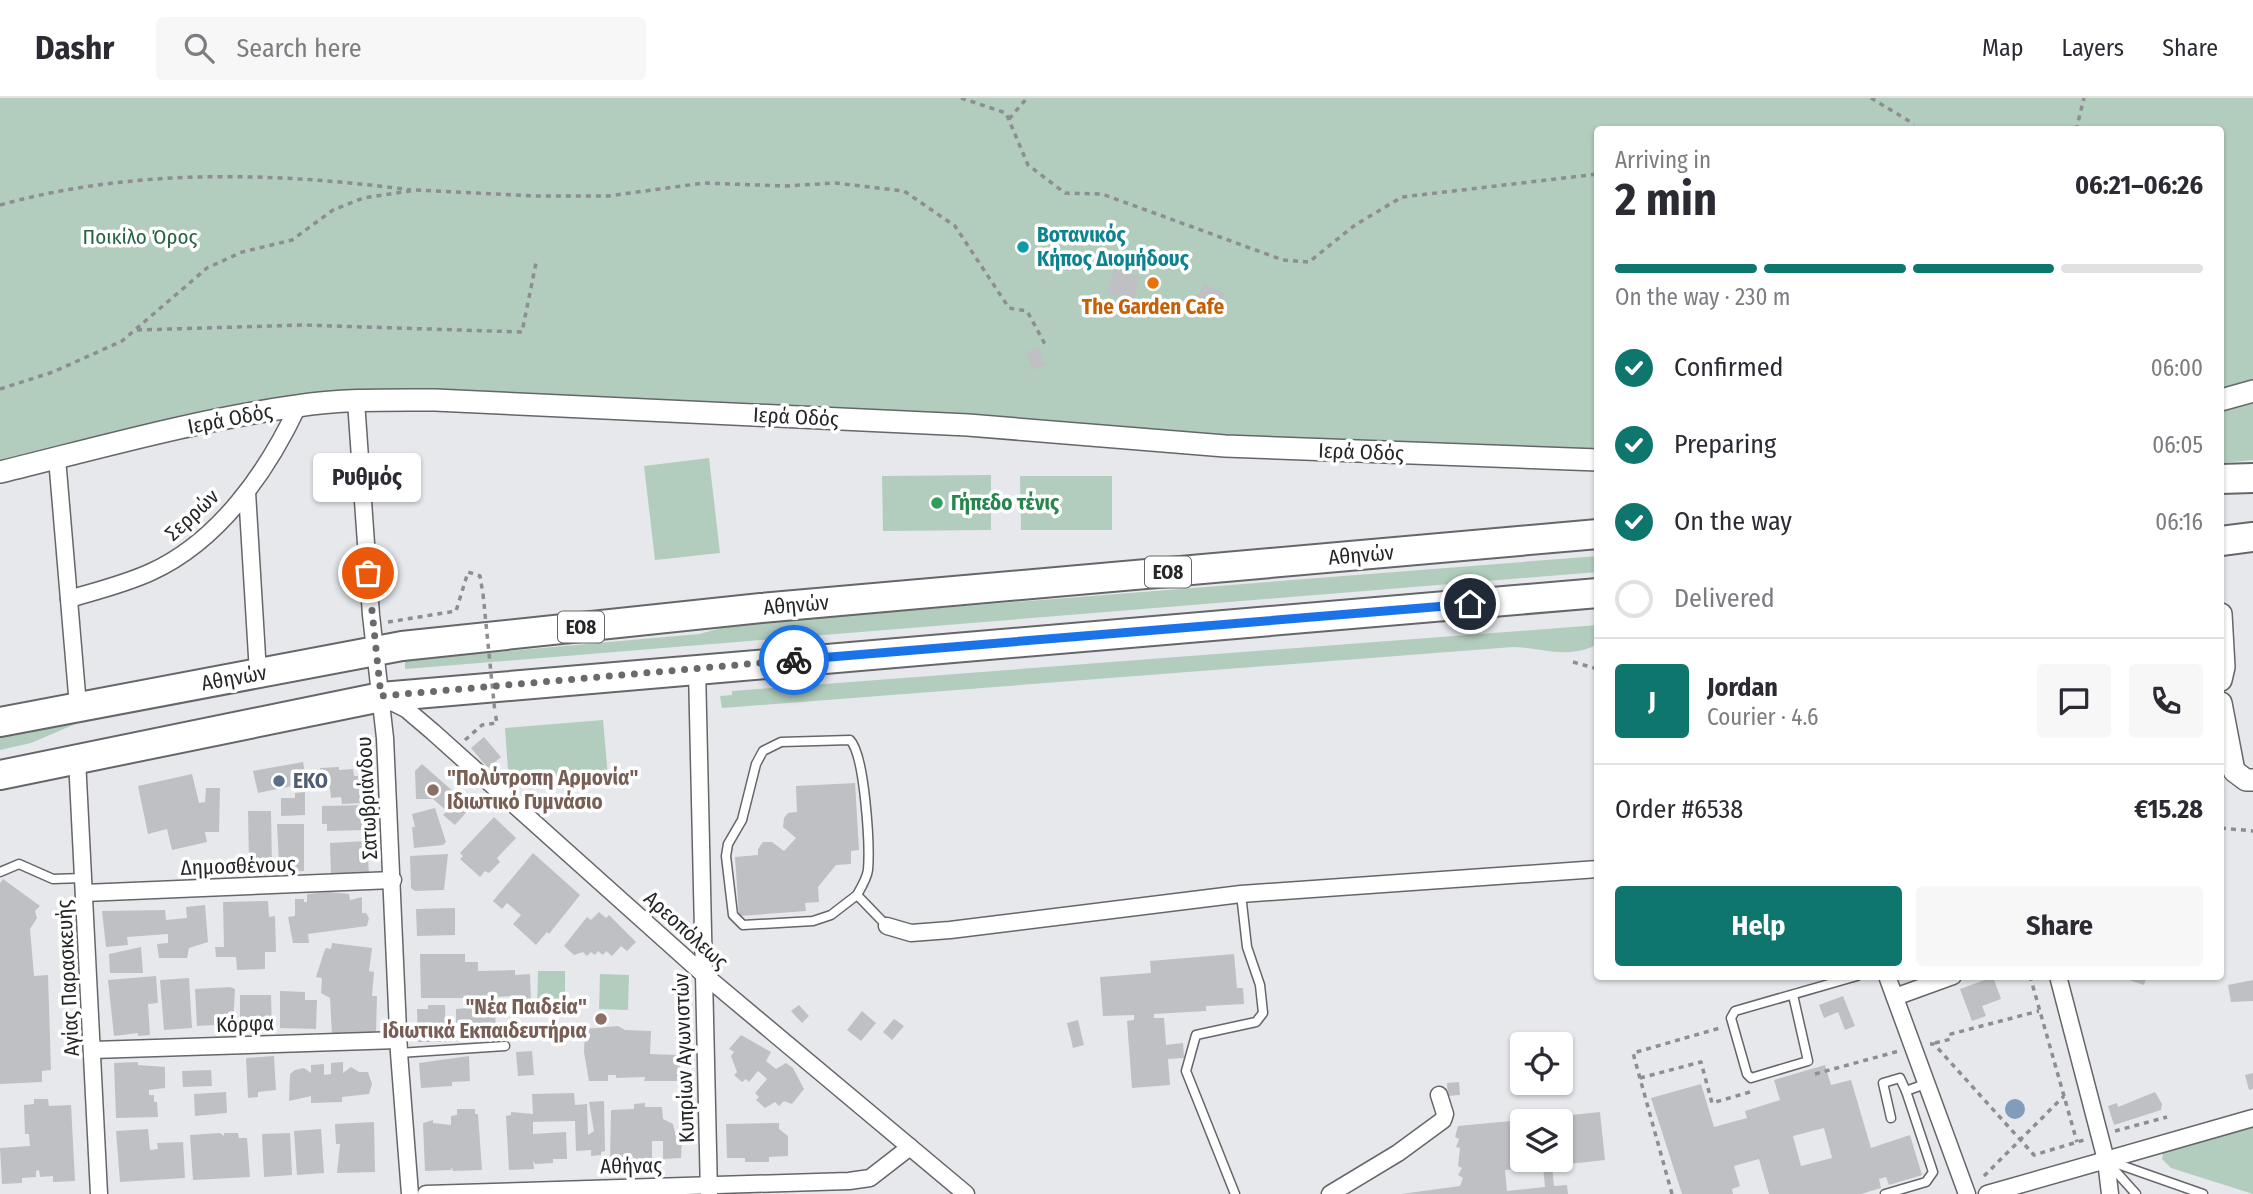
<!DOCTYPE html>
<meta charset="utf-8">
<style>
body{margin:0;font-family:"Fira Sans Condensed",sans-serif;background:#f7f7f7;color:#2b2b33;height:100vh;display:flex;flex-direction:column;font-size:26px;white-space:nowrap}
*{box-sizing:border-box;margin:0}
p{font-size:23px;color:#7c7c81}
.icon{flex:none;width:38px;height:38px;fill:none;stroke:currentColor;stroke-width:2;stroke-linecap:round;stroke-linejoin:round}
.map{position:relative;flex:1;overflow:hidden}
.panel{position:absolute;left:1594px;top:28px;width:630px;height:854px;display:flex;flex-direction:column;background:#fff;border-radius:7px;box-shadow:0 2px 5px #0004}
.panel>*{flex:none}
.controls{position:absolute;left:1510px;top:934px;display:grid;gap:14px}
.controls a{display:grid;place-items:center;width:63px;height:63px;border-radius:7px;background:#fff;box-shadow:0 2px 5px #0004;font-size:35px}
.pin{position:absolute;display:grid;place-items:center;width:60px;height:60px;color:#fff;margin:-30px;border:4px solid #fff;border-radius:50%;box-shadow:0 2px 7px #0007}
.courier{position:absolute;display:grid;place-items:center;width:70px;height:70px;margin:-35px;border:5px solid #1a73e8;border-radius:50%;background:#fff;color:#222;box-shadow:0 2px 9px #0007}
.bubble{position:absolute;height:49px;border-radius:7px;background:#fff;box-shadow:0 2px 5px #0004;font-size:23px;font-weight:700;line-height:49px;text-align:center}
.summary em{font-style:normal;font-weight:700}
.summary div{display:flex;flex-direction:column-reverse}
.summary{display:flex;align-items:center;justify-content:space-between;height:119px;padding:0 21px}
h1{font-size:46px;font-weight:700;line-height:52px}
.bar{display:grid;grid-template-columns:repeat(4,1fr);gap:10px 7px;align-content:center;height:84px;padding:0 21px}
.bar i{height:9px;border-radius:5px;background:#e1e1e2}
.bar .selected{background:#0f766e}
.bar p{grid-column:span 4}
.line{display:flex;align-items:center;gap:18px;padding:0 21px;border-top:2px solid #e1e1e2}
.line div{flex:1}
.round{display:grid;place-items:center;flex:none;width:74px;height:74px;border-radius:7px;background:#f7f7f7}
ol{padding:0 21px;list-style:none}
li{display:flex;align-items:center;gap:21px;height:77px}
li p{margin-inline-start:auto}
li .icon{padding:7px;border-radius:50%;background:#0f766e;color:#fff;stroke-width:4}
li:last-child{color:#7c7c81}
li i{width:38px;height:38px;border:4px solid #e1e1e2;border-radius:50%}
.button{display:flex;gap:14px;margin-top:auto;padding:14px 21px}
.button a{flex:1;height:80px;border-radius:7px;background:#0f766e;color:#fff;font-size:28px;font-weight:700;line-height:80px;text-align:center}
.button a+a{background:#f7f7f7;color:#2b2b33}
header{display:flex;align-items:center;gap:42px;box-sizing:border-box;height:98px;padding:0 35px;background:#fff;border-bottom:2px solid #e1e1e2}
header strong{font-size:33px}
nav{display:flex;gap:38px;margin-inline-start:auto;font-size:24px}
.search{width:490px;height:63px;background:#f7f7f7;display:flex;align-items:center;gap:18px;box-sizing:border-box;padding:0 24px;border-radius:7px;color:#7c7c81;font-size:26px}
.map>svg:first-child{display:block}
.green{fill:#b2cdbd}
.water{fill:#819dba}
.building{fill:#bec0c4;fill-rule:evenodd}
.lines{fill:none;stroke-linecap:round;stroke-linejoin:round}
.lane-casing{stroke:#65666a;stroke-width:11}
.street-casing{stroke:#65666a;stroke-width:19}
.secondary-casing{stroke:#65666a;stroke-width:24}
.highway-casing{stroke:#65666a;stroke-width:32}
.path{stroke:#8d8e91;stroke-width:3.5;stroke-dasharray:5 5;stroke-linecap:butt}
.lane{stroke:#fff;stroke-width:8}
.street{stroke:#fff;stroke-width:16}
.secondary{stroke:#fff;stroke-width:21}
.highway{stroke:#fff;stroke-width:28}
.path-bridge{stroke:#8d8e91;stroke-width:3.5;stroke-dasharray:5 5;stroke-linecap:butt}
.done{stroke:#696a6c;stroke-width:7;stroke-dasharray:0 12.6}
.route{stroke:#1a73e8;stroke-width:9}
.culture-dot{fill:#0f9aa8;stroke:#fff;stroke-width:2.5}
.food-dot{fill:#e8710a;stroke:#fff;stroke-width:2.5}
.leisure-dot{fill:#2e9e5b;stroke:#fff;stroke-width:2.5}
.service-dot{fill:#5c6f8a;stroke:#fff;stroke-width:2.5}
.education-dot{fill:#8d6e63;stroke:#fff;stroke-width:2.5}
.labels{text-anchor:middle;stroke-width:7;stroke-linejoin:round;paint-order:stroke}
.shield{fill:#fff;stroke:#666768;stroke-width:2}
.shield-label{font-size:19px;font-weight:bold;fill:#252627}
.culture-label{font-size:21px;font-weight:bold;fill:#0d838f;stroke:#fff;text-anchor:start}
.park-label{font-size:21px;fill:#246445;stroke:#fff}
.food-label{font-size:21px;font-weight:bold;fill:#c56008;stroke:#fff}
.street-label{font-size:21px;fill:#252627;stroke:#fff}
.leisure-label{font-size:21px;font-weight:bold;fill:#27864d;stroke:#fff;text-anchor:start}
.education-label{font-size:21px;font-weight:bold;fill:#785e54;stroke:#fff;text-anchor:start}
.service-label{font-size:21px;font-weight:bold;fill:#4e5e75;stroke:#fff;text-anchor:start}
</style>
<header>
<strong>Dashr</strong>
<div class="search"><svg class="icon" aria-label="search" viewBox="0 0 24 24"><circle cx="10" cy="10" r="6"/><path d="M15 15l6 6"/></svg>Search here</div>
<nav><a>Map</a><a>Layers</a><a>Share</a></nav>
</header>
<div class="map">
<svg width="2253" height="1096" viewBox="0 0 2253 1096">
<rect width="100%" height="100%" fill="#e6e8ec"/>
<g class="green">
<path d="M0,0H2253V362L2221,365V32H1598V362L357,303L0,374Z"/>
<path d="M709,360L720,455L655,462L644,368Z"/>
<path d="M991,377V432L883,433L882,378Z"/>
<path d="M1020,378H1112V432H1021Z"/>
<path d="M1598,458V474L405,571V562L699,536L736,526Z"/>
<path d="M1598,527V546C1567,562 1544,550 1513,549L722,610L720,598L732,597V593Z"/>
<path d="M320,577L80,624L31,645L0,652V634Z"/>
<path d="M603,622L608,679L509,687L505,630Z"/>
<path d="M538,873H565V909H537Z"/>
<path d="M600,876L629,877L628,912L599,911Z"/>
<path d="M2253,1030V1096L2171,1070L2162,1061L2163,1054L2174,1050Z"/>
</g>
<circle class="water" cx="2015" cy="1011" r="10"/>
<g class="building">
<path d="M1113,172L1139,178L1135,201L1108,196Z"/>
<path d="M1204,186L1226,196L1212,221L1191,210Z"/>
<path d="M1039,250L1045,267L1033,272L1026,254Z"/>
<path d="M484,639L501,659L488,670L471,650Z"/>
<path d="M303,664L307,685L258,695L253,673Z"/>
<path d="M422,666L471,709L455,727L443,717L447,713L433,701H416L415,673Z"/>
<path d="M339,669V672L353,671L354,678H359L361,705L342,706L341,699L331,700L330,690L320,686V670Z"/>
<path d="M192,676L199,705L205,704L206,690H220L219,734H205L207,744L172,752L167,731L148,736L138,688Z"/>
<path d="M855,685L859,752L851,753V766L836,767L818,789L819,804L805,805L806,813L739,818L735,759L758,757V751L763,744H772L784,753L796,740L783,729L784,720L788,715L797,714L796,688Z"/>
<path d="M305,694V717L281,718V700H295V695Z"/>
<path d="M368,707V732L327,733V726H322V708Z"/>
<path d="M435,710L446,744L443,747L414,750L412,729H415L412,716Z"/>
<path d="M248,713H271L272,771L261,772V765L249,766Z"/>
<path d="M494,719L516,740L497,760L500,764L489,775L485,773L480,779L460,761L463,758L460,755Z"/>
<path d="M277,726H304V773L289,774L288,764L279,765Z"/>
<path d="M367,743L369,776L331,778L330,745Z"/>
<path d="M533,755L580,797L549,836L547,834L536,847L513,826L521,817L507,805L502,811L493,803Z"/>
<path d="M448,756L444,792L415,793L411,790L410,758Z"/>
<path d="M3,781L40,808L35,813L37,820L30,831L34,878L48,877L51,972L42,973V984L0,986V785Z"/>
<path d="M329,794L349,796L350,802L362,799V815H366L369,820L367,828L308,836L309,845H293L288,819L295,818V801H304V804H307V796Z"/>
<path d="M268,803L269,819L275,818L276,854H265V871L237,872L236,859H216L215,849H224L223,804Z"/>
<path d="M205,807L208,844L189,850L187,860H159L157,846L168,845V836L127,839L128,847L106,849L102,813L165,812L166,822L187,820L186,809Z"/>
<path d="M455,810V837L417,838L416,811Z"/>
<path d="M599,814L606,820L609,817L636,844L627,853L621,848L612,858L606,853L603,857L598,853L595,857L591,854L587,858L583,854L574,857L564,848L587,819L591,822Z"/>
<path d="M332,845L372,850L369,873L374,874L372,898H377L376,935L332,937L330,900L321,895L322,880L316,879L324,854L326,850L331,851Z"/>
<path d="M141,849L143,875H110L109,856Z"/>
<path d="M420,856H465V864H478V873L515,872V877L530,876L531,906H525L518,898L494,899L496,932L493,935L456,936V911L467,910L471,900H421Z"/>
<path d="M1234,856L1237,890H1243L1244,906L1206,908V913L1154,916V920H1164L1166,947L1183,945L1184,960L1168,961L1170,987L1132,990L1127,923L1134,922V917L1103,918L1100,879L1151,875L1150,863Z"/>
<path d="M156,878L158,905L148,906L150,937L138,938V935L114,938L108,882Z"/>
<path d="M2117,878H2147L2144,887Z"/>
<path d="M1993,879L2001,901L1982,908L1986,918L1972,923L1960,891Z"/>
<path d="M189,880L192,930L164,932L160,882Z"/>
<path d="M2253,882V903L2231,904L2228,887Z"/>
<path d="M230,889L235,891L233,926L197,928L195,891Z"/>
<path d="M280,893L305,894V902H317L316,931L280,930Z"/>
<path d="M240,897H271L272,932L240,933Z"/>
<path d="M1843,898L1855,928L1845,932L1838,914L1824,920L1819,907Z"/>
<path d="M428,907H445L446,944H418L417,911H428Z"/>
<path d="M799,907L809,918L802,925L791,913Z"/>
<path d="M862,913L876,925L861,943L847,932Z"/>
<path d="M894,921L904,928L892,942L883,934Z"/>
<path d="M1078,922L1084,947L1073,950L1067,925Z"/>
<path d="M618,928L625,932L651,933L650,956L677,957L680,960V983H644L645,979L616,980V977H608V983H589L584,954L585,931Z"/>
<path d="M741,937L771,954L766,963L776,971L786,965L793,970L804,991L792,1006L784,1003L779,1008L775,1004L765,1010L756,1002L759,999L755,995L767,981L758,973L749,984L746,981L742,984L734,977L737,974L731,958L734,954L729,951Z"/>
<path d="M532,953L534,977L518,978L516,954Z"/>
<path d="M274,958L276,992L258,994V999L248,1000L246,960Z"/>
<path d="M469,958L470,983L452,984V988L421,990L419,965Z"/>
<path d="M138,964V967L165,969V990L149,992V997H154V1004H157L158,1019L116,1020L114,965Z"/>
<path d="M343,964V975L351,969L359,974H368L372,986L369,996L342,999V1004L311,1005V998L289,1003L290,976L295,972L304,970L311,975V967L324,966V977L331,976V965Z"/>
<path d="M1825,967L1831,987L1851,982L1871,1050L1910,1037L1922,1077L1889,1087L1886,1079L1879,1081L1881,1090L1861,1096H1769L1759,1061L1734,1068L1740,1088L1732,1091L1733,1096H1682L1651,1000L1701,986L1714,1029L1747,1020L1745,1013L1780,1002L1774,982ZM1824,1030L1832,1060L1801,1068L1793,1038Z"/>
<path d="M211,972L212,988L183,989L182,973Z"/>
<path d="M2253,975V991L2249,992L2245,977Z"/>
<path d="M1459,984L1460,997L1448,998L1447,985Z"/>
<path d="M226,994L227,1015L195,1018L194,996Z"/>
<path d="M2155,994L2162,1006L2161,1012L2114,1027L2108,1008L2117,1005L2118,1009Z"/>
<path d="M574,995L575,1007L587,1006L588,1037L594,1033L589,1004L604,1003L605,1053L601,1054V1057L591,1058V1052L576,1053L575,1023L533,1024V1036L566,1034L567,1061H553V1065L535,1066L533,1063L534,1071L509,1072L506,1018L511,1017V1014L533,1016L532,996Z"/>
<path d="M34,1001H48L49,1008L71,1007L75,1083L53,1084V1078L40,1079L39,1072L36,1073V1079L22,1080V1085L2,1086L0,1050L30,1048L29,1036H25L24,1007L34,1006Z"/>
<path d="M645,1005V1009H662L663,1021L673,1026L676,1039L682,1040L681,1060L663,1061V1043H652V1062L635,1063L632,1057V1064L610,1065L611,1012L634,1011V1006Z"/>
<path d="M457,1011H475V1016H478L482,1072L453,1073L451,1069V1072L425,1073L423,1025L433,1022V1025L451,1027V1018L457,1017Z"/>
<path d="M1600,1014L1605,1062L1552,1068L1554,1088L1567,1087L1568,1096H1401L1460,1088L1463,1080L1458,1077L1462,1070L1458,1068L1460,1050L1456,1049L1459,1041L1455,1039L1458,1028L1522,1022V1062H1561V1024L1524,1022ZM1543,1068L1545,1089L1507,1093L1505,1072Z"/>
<path d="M374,1024L375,1074L337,1075L340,1046H336L335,1026Z"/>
<path d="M779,1025V1031L788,1038V1058L769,1059V1064H745V1060H727L726,1026Z"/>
<path d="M148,1031L150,1052L158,1051L157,1045L183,1044L185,1080L120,1084L116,1033Z"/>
<path d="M321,1031L324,1075L297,1077L294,1033Z"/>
<path d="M220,1035L224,1038V1035H238L239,1040H247L250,1079L193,1082L190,1037Z"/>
<path d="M290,1035L292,1077L264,1079L262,1036Z"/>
</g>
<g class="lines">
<defs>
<g id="lane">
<path d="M0,774L19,766L53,781L83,780"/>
<path d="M857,797L831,817L813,823L743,827L733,817L726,758L728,746L742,722L756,666L763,653L781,644L850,642C865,657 870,748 868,772C867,780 861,790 857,797L887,828"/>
<path d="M1793,897L1808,963L1751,980L1747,976L1731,920L1735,913L1857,878"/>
<path d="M399,955L505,948"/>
<path d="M1891,1020L1883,985L1900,980L1906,993L1925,986"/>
<path d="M2109,1063L2203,1096"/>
<path d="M2110,1067L2136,1096"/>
<path d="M1235,1096L1186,973L1196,937L1256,924L1263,915L1260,887L1247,849L1241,796"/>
<path d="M1885,1096L1926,1084L1933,1074L1906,993"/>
</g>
<g id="street">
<path d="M356,303L371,517L385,640L399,955L410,1096"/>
<path d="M57,360L78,608"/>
<path d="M247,394L258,575"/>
<path d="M69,501C96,493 125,486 151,474C219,443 267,374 298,308"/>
<path d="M697,571L709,1096"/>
<path d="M386,601L406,611L433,634L702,875L966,1096"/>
<path d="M77,661L99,1096"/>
<path d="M84,795L393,782"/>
<path d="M887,828L911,835L950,832L1241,796L1598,771"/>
<path d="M1887,878L1967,1096"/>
<path d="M2058,878L2106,1062L2110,1096"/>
<path d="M1895,899L1953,878"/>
<path d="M93,952L398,942"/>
<path d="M426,1096L849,1083L870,1080L910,1049"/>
<path d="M1330,1096L1398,1055L1443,1022L1445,1016L1439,997"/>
<path d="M1987,1096L2253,1020"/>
</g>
<g id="secondary">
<path d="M2221,302L2253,293"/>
<path d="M0,374C98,350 196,322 297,308C342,301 389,302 435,302L968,327L1225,348L1598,362"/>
<path d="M2221,516L2224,569L2221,582"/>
<path d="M2221,605L2234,673L2246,682H2253"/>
</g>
<g id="highway">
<path d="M2221,381L2253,380"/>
<path d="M2221,443L2253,439"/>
<path d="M0,624L402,548L761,510L1598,436"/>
<path d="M0,677L381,599L1598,495"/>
</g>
</defs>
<use href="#lane" class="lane-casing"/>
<use href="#street" class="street-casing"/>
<use href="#secondary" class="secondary-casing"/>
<use href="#highway" class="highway-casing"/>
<g class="path">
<path d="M961,0L1006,15L1028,67L1065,95L1102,96L1283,162L1309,164L1355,127L1402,99L1598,76"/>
<path d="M1871,0L1914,26"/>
<path d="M1009,21L1027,0"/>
<path d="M2076,32L2084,0"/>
<path d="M0,107C133,70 275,74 411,92"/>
<path d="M137,232L303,227L522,234L536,165"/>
<path d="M0,291L53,274L122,243L207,170L242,154L292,142L333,112L363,100L416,92L536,98H608L704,85L785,88L835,85L904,93L955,128L1009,210L1027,213L1046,248"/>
<path d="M388,524L456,513L468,474L480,478L483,496"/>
<path d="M1573,564L1598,571"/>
<path d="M465,642L482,627L497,625L495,615"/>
<path d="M2221,730L2253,733"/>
<path d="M2030,878L2077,1044"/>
<path d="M1935,945L1951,941V936L2039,913"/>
<path d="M1930,946H1934L2034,1057L2084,1042"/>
<path d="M1815,976L1899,953"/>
<path d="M1640,980L1701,964L1712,1005L1750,994"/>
<path d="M2115,1033L2167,1019"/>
<path d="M1984,1078L2064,998"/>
<path d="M1672,1096L1633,955L1720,930"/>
</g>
<use href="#lane" class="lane"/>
<use href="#street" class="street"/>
<use href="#secondary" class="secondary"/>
<use href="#highway" class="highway"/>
<path class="path-bridge" d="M483,496L495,615"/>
</g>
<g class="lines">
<path class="done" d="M368,475L381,598L794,562"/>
<path class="route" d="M794,562L1470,506"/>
</g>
<circle class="culture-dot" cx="1023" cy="149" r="7"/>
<circle class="food-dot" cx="1153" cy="185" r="7"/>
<circle class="leisure-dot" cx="937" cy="405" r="7"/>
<circle class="service-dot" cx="279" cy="683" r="7"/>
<g class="education-dot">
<circle cx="433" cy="692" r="7"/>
<circle cx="601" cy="921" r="7"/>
</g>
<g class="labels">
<g class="shield">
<rect x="1145" y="458.5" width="46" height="31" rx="5"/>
<rect x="558" y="513.5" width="46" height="31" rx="5"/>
</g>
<g class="shield-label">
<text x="1168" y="481">ΕΟ8</text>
<text x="581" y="536">ΕΟ8</text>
</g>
<g class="culture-label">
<text x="1037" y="144">Βοτανικός<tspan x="1037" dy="24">Κήπος Διομήδους</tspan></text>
</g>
<g class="park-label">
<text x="140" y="146">Ποικίλο Όρος</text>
</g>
<g class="food-label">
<text x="1153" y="216">The Garden Cafe</text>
</g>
<g class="street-label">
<text transform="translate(796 319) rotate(3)" y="7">Ιερά Οδός</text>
<text transform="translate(230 321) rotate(-11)" y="7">Ιερά Οδός</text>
<text transform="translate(1361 354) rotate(2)" y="7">Ιερά Οδός</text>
<text transform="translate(192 417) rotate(-43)" y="7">Σερρών</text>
<text transform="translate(1361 457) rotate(-5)" y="7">Αθηνών</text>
<text transform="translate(796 507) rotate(-5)" y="7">Αθηνών</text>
<text transform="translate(234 580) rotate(-10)" y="7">Αθηνών</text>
<text transform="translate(367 700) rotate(-93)" y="7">Σατωβριάνδου</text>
<text transform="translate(238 768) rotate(-2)" y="7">Δημοσθένους</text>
<text transform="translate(686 832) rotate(42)" y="7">Αρεοπόλεως</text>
<text transform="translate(68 880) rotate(-93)" y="7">Αγίας Παρασκευής</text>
<text transform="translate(245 926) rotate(-2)" y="7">Κόρφα</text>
<text transform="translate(684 960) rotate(-92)" y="7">Κυπρίων Αγωνιστών</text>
<text transform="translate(631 1068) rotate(-1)" y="7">Αθήνας</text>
</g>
<g class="leisure-label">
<text x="951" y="412">Γήπεδο τένις</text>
</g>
<g class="education-label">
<text x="447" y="687">"Πολύτροπη Αρμονία"<tspan x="447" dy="24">Ιδιωτικό Γυμνάσιο</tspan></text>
<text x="587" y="916" text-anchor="end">"Νέα Παιδεία"<tspan x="587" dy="24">Ιδιωτικά Εκπαιδευτήρια</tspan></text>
</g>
<g class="service-label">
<text x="293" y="690">EKO</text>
</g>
</g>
</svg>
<div class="controls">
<a><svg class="icon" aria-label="locate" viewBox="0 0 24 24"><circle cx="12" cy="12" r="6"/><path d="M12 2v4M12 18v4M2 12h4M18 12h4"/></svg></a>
<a><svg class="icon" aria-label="layers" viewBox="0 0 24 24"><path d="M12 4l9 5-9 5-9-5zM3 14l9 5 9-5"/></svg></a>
</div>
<div class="pin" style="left:368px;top:475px;background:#ea580c"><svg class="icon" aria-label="bag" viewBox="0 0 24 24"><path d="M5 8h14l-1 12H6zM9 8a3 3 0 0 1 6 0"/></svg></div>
<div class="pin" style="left:1470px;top:506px;background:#1f2937"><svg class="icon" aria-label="home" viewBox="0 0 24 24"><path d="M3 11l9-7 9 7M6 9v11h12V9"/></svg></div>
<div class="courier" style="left:794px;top:562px"><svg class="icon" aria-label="bike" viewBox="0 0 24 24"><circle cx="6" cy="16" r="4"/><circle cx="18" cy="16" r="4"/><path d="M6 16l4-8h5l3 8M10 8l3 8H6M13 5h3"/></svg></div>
<div class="bubble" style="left:313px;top:355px;width:108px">Ρυθμός</div>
<section class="panel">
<div class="summary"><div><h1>2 min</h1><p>Arriving in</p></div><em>06:21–06:26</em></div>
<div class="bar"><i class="selected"></i><i class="selected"></i><i class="selected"></i><i></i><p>On the way · 230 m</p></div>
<ol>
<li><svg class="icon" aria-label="check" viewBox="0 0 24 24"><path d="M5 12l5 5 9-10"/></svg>Confirmed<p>06:00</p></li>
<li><svg class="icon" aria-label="check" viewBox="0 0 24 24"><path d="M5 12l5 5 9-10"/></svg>Preparing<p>06:05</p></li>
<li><svg class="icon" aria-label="check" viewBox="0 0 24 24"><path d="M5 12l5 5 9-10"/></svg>On the way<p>06:16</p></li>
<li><i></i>Delivered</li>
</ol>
<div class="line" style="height:126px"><b class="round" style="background:#0f766e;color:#fff">J</b><div><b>Jordan</b><p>Courier · 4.6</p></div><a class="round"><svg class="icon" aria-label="chat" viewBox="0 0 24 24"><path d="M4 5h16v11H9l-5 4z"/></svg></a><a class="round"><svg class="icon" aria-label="phone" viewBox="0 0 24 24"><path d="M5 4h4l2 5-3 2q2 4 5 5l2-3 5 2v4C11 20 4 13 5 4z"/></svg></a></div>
<div class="line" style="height:91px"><div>Order #6538</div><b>€15.28</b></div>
<div class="button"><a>Help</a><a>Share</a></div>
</section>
</div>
